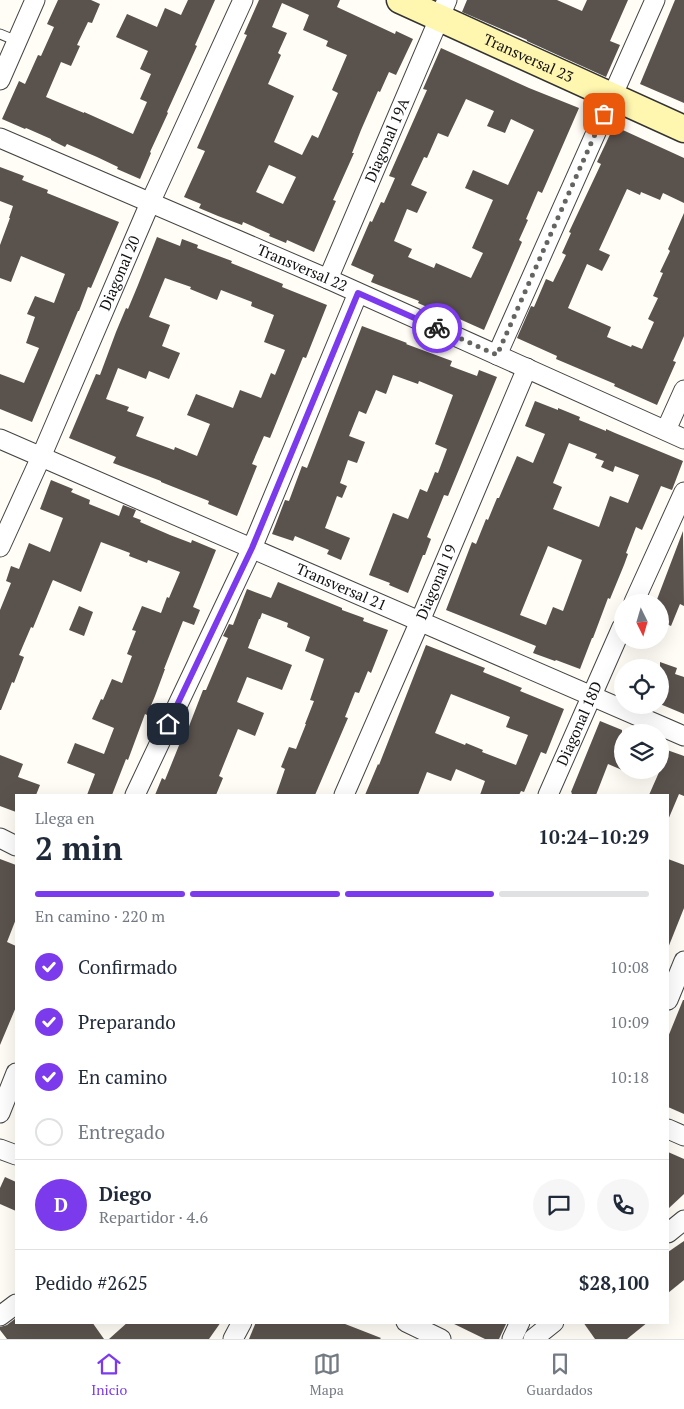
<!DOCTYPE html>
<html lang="es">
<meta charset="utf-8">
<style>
body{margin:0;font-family:"PT Serif",serif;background:#f6f6f7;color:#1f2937;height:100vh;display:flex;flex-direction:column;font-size:19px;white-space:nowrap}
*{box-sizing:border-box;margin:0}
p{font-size:16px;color:#747a83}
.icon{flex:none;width:28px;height:28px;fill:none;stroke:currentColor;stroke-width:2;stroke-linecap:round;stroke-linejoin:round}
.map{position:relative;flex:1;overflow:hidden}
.side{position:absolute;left:15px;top:794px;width:654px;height:530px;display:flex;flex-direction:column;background:#fff;border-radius:0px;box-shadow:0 5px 20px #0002}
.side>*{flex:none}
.needle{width:32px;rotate:175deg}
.tools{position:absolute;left:614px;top:594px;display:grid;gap:10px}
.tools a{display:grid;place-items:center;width:55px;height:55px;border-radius:50%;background:#fff;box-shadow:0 5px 20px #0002;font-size:25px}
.pin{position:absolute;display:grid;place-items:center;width:42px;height:42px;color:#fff;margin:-21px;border-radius:10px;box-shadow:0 2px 8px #0006}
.courier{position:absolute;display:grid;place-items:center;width:50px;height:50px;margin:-25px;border:4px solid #7c3aed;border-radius:50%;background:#fff;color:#222;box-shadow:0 1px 6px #0007}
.overview em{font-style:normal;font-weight:700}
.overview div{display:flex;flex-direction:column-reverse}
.overview{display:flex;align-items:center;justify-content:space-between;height:85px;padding:0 20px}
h1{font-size:32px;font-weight:700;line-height:38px}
.bar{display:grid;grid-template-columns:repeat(4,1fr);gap:8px 5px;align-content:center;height:60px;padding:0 20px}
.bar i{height:6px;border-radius:4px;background:#e0e1e3}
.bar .selected{background:#7c3aed}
.bar p{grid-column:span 4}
.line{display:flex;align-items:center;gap:12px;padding:0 20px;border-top:1px solid #e0e1e3}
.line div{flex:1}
.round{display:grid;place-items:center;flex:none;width:52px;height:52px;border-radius:26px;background:#f6f6f7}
ol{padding:0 20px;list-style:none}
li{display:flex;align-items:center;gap:15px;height:55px}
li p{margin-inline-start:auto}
li .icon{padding:5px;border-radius:50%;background:#7c3aed;color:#fff;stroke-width:4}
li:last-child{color:#747a83}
li i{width:28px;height:28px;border:2px solid #e0e1e3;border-radius:50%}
.dock{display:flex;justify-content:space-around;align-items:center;height:70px;border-top:1px solid #e0e1e3;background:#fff;font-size:14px;color:#747a83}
.dock a{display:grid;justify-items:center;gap:2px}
.dock .selected{color:#7c3aed}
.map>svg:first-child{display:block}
.building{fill:#5a524d;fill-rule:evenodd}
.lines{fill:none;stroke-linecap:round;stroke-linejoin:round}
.lane-casing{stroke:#444;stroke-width:11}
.street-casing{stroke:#444;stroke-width:21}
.secondary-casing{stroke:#333;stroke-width:29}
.lane{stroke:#fff;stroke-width:9}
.street{stroke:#fff;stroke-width:19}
.secondary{stroke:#fff6b0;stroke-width:26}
.done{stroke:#646461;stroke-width:5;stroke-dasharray:0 9}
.route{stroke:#7c3aed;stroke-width:6}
.labels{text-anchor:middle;stroke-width:5;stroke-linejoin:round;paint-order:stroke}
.street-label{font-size:15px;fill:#111;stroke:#fff}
</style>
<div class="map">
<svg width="684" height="1339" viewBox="0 0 684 1339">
<rect width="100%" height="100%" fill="#fffdf5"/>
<g class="building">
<path d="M58,0H91L100,4L92,23L88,22L77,45L80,46L71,66L61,62L46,97L84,113V112L133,134L147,102L140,99L151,74L140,69L148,51L116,37L127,14L157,27L165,8L181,15L188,0H215L195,45L197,46L167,112L168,113L150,152L151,153L140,179L117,169L118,167L97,157L67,144L65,147L51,140V139L26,128L25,129L2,119L19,81L25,84L38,55L41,56L54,27L47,24Z"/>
<path d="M259,0H340L337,7L395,34L396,31L413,39L396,75L389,72L380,92L378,91L361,130L352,153H354L333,200L336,201L314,252L287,240L286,243L269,236L270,234L243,222L242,225L218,216L199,208L201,204L184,197L205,151L197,148L247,35L244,34ZM282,3L309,15L303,30L328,41L326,46L347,55L332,90L338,93L318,138L312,135L302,155L274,142L294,96L268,84L281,55L278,53L287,33L272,27ZM269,165L296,177L283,204L256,192Z"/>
<path d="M467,0H557L582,11L587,0H628L610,41L620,45L606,77L527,41V40L462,12Z"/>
<path d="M675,0H684V103L640,84Z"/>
<path d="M441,48L529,88L579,108L542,193L538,191L526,219L528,220L519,240L522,242L484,330L437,309L436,311L418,303L419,301L371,282L374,275L351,265L370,221L372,222L381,202L384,203L395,178L389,176L427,90L423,89ZM466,99L494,111L487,126L505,133L511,119L534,130L508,185L473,170L465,188L493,200L472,248L483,253L471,278L436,263L434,268L408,257L412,249L394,241L407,209L417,213L427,192L411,185L424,157L427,158L438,133L448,137Z"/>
<path d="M614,126L684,158V203L663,193L660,200L641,192L640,195L627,189L599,250L610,255L602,271L587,264L568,308L611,327L607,337L631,347L632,345L642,349L654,322L648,319L658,298L653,296L663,273L660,272L670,251L668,249L684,213V336L673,361L676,362L657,405L614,386L615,384L556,359L557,356L517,338L531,306L534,307L546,279L553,282L566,255L562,253L571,233L569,232L601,164L597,162Z"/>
<path d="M0,167L24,176L22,180L48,190L47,193L119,222L91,288L88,287L79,311H78L32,422L0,409V374L24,383L39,348L26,343L35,317L27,314L35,296L54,303L65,274L21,256L11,282L0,278V245L10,218H9L13,206L0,201Z"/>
<path d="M157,237L180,246L182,239L198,245L197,248L232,261L231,263L283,284L282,287L327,305L306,358L303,357L270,438L264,436L252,464L257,466L237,516L208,504L209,501L161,482V481L113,463L116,457L69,438L96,374L100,375L116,332L126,308L128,309L138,285ZM165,278L191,287L190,289L217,300L221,290L252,302L251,306L274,315L264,342L285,350L275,375L271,373L261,398L240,390L233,408L196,394L187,415L210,424L197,456L175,447L174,450L136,436L144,417L127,411L129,407L106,399L118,368L146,379L149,371L169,379L180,353L162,346L170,325L149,317Z"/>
<path d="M362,326L407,343L406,344L452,361L450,366L477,376L479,370L497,377L448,496L444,495L427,537L431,539L425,555H423L408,593L389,585L390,583L369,575L393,513L408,519L420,489L427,492L435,472L438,473L447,449L435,444L453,395L419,381L418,384L393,375L386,394L376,390L366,414L359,411L349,436L365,442L357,463L348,460L340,483L347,486L342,498L337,496L325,528L350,538L341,560L327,554L329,550L295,536L293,541L272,534L285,500L289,501L302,466L307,468Z"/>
<path d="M535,401L558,410V408L580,417L579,420L606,431V429L615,433L683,461L672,490L661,486L642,530L636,527L626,553L628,554L624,565L610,599L608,598L593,638H592L580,669L556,660L555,661L533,653L536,646L446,610L472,542L476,544L486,519L488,520L497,498H499L517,456L533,463L545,434L525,426ZM569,443L597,454L595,458L604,461L601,467L613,472L615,466L639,475L628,503L610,496L599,527L553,509L562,487L553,483ZM548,546L582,560L563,611L553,607L546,625L520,615Z"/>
<path d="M51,480L73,489L71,492L90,500L89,504L119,516L123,505L136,510L133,517L141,520L140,522L170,535L191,543L192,540L216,550L193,607L200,610L194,625L183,621L164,669H165L155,696L147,715L145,714L128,760L126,759L112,795H87L95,774L67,763L75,743L104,754L114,728L92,719L101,699L103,700L112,679L122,683L132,656L127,654L136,631L132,630L142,606L161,613L167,597L169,598L180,572L148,560L147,563L129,556L130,553L101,542L81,592L53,580L52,582L33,628L31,627L19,655L24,657L14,683L12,682L1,710H0V610L11,583L6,581L11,566L19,569L29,543L50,552L63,518L40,509Z"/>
<path d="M683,531L684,606L680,604L671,626L660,621V602H656Z"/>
<path d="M278,582L342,608V610L364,618L363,621L388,630L371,673L368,671L359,693L355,692L345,717L348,718L315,795H276L285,769L281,767L289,747L296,749L306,724H305L314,701L310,700L324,659L305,651L310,637L287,627L288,623L262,613L260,619H259L248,648L292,665L282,690L247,677L237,702L264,713L255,736L238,729L219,776L223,778L216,795H155L162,778L165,780L184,733L186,734L203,690H206L228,638L223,636L229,624L233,625L247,589L271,598Z"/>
<path d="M79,606L93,612L84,636L69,630Z"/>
<path d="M426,645L485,668L483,672L522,688L520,691L564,709L546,754L541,752L524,792L521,791L519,795H480L485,781L456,769L451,781L427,772L418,795H365L378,764L379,765ZM451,694L510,717L506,727L528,735L516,765L482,752L483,750L466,743L465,745L435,733Z"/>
<path d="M660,662L677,668L675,674L684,677V714L660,704Z"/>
<path d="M600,721L622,730V770L608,764L596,795H571L572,793L571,792Z"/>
<path d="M660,749L666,751L667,750L684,756V796L679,794L668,820V795H649L660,770Z"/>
<path d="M0,755L23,764L18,777L40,785L36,795H16V812L0,806Z"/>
<path d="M0,859L16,865V919L7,942L16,946V1007L0,1045Z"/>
<path d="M668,859L684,865V908L668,948Z"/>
<path d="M683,1000H684V1114L668,1107V1037Z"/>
<path d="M668,1152L684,1159V1194L668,1209Z"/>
<path d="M5,1177L16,1182V1211L0,1204V1188Z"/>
<path d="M684,1241V1280L668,1293V1252Z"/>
<path d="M16,1318V1322H92L104,1339H7L0,1330V1327L7,1325Z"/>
<path d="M128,1322L195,1323L221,1322L209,1339H109Z"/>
<path d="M256,1322H340L381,1338L380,1339H249Z"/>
<path d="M450,1322H507L499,1339H485Z"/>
<path d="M583,1322H648L627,1339H595Z"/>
</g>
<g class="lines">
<defs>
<path id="lane" d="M0,34L17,41"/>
<g id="street">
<path d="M0,80L35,0"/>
<path id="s1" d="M0,138L328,279L684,439"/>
<path id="s2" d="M328,279L447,0"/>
<path d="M497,355L655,0"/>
<path d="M666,430L684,390"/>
<path id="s3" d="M0,439L684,736"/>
<path id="s4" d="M0,547L41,457L150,203L243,0"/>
<path d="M634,602L684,492"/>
<path d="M135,795L252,548L358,293"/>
<path id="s5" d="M344,795L420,621L527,368"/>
<path id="s6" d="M548,795L622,627"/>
<path d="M0,838L16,846"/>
<path d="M668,1000L684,961"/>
<path d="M0,1113L16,1073"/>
<path d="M668,1129L684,1136"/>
<path d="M0,1149L16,1155"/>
<path d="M668,1233L684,1220"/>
<path d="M0,1316L16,1304"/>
<path d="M406,1322L441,1339"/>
<path d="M233,1339L242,1322"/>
<path d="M512,1339L520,1322"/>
<path d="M533,1339L554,1322"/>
</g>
<g id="secondary">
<path id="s7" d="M400,0L684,129"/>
</g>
</defs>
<use href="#lane" class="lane-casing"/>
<use href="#street" class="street-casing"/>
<use href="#secondary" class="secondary-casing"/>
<use href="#lane" class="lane"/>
<use href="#street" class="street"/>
<use href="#secondary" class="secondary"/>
</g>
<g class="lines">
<path class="done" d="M437,328L497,355L604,114"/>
<path class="route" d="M168,724L252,548L358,293L437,328"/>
</g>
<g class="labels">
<g class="street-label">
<text dy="5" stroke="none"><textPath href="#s7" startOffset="141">Transversal 23</textPath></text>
<text dy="5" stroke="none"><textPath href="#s2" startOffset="151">Diagonal 19A</textPath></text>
<text dy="5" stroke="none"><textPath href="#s1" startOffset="329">Transversal 22</textPath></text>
<text dy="5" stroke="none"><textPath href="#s4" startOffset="299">Diagonal 20</textPath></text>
<text dy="5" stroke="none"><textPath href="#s5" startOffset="232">Diagonal 19</textPath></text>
<text dy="5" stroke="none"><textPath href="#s3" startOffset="372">Transversal 21</textPath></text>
<text dy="5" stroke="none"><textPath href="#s6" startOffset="78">Diagonal 18D</textPath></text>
</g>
</g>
</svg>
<div class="tools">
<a><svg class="needle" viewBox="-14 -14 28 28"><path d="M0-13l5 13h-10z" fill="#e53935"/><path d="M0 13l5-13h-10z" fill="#747a83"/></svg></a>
<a><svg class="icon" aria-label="locate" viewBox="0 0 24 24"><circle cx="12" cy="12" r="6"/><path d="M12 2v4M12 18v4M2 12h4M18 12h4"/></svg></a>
<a><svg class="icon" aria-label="layers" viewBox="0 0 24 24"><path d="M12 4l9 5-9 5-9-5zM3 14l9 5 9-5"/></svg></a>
</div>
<div class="pin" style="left:604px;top:114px;background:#ea580c"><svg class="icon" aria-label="bag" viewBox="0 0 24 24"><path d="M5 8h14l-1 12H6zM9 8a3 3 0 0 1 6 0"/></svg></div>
<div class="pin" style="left:168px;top:724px;background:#1f2937"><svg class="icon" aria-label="home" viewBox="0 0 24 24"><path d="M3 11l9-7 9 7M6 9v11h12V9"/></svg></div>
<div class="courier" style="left:437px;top:328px"><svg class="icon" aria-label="bike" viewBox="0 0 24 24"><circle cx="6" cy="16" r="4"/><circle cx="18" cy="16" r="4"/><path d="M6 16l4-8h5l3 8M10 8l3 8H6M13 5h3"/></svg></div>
<section class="side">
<div class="overview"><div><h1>2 min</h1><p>Llega en</p></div><em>10:24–10:29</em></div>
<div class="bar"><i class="selected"></i><i class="selected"></i><i class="selected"></i><i></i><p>En camino · 220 m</p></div>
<ol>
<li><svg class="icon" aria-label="check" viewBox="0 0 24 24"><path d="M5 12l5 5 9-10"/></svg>Confirmado<p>10:08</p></li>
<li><svg class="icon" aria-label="check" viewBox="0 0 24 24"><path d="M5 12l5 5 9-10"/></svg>Preparando<p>10:09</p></li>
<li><svg class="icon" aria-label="check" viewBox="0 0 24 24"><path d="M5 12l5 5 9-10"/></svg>En camino<p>10:18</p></li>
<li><i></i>Entregado</li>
</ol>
<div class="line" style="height:90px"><b class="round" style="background:#7c3aed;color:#fff">D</b><div><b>Diego</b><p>Repartidor · 4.6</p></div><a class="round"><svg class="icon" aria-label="chat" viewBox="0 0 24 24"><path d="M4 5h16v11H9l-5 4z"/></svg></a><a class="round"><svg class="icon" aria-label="phone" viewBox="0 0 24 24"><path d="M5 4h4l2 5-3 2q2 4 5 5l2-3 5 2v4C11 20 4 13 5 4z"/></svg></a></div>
<div class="line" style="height:65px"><div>Pedido #2625</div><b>$28,100</b></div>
</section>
</div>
<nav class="dock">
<a class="selected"><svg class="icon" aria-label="home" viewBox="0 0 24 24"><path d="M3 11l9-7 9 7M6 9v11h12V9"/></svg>Inicio</a>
<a><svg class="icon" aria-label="map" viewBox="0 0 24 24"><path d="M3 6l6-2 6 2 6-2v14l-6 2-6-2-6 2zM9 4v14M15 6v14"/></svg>Mapa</a>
<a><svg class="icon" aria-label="saved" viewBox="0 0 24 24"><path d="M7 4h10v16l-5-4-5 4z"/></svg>Guardados</a>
</nav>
